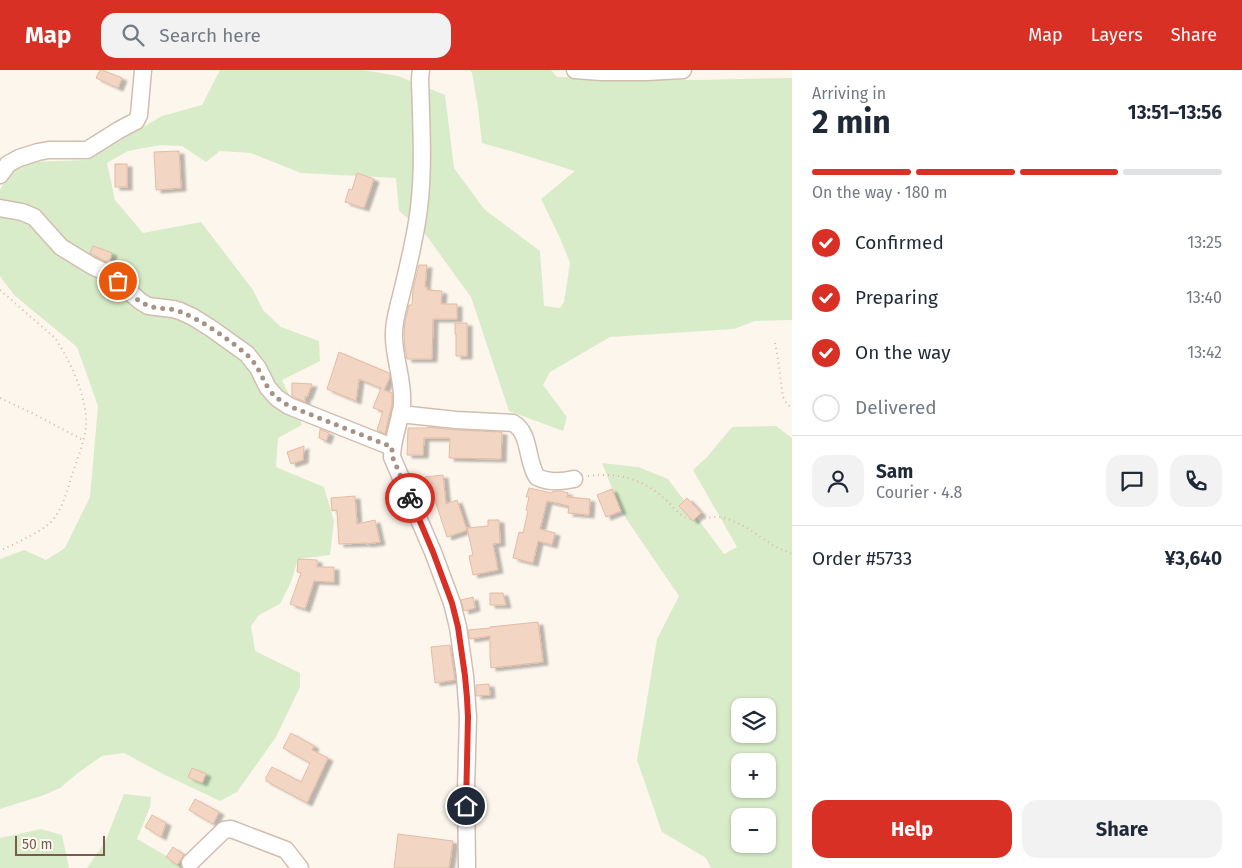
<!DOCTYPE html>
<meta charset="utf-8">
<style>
body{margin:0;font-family:"Fira Sans",sans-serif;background:#f2f2f3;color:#1f2937;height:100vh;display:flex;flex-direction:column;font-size:19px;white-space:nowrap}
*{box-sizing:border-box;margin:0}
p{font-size:16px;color:#747a83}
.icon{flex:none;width:28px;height:28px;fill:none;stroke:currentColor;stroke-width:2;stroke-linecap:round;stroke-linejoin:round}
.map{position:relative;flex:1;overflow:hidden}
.sheet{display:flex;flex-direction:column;background:#fff;width:450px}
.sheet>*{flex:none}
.tools{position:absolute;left:731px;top:628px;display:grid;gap:10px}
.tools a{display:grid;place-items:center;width:45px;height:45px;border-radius:10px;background:#fff;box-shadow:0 1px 4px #0004;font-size:25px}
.scale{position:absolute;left:15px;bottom:12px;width:90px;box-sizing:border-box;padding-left:5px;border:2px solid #7a5c4d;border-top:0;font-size:14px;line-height:18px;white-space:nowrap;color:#7a5c4d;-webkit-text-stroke:4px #fffaf3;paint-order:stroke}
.pin{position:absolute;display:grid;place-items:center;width:42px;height:42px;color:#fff;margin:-21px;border:2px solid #fff;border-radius:50%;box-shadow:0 1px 5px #0007}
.courier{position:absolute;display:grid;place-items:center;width:50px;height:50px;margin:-25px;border:4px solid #d93025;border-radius:50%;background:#fff;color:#222;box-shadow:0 1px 6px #0007}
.headline em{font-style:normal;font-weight:700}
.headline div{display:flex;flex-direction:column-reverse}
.headline{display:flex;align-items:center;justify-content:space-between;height:85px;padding:0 20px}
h1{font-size:32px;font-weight:700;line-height:38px}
.bar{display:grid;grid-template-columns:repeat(4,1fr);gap:8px 5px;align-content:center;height:60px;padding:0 20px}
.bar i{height:6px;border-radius:4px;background:#e0e1e3}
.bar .selected{background:#d93025}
.bar p{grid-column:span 4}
.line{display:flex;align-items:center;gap:12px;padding:0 20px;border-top:1px solid #e0e1e3}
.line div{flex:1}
.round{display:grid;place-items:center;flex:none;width:52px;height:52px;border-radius:15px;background:#f2f2f3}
ol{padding:0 20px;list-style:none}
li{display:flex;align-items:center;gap:15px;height:55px}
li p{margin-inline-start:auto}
li .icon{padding:5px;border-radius:50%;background:#d93025;color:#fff;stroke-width:4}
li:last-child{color:#747a83}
li i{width:28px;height:28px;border:2px solid #e0e1e3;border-radius:50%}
.button{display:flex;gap:10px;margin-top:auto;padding:10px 20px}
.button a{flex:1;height:58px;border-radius:15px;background:#d93025;color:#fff;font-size:20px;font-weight:700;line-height:58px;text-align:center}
.button a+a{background:#f2f2f3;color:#1f2937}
header{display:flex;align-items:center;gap:30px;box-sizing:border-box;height:70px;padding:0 25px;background:#d93025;color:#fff}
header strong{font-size:24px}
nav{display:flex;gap:28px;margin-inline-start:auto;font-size:18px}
.search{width:350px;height:45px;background:#f2f2f3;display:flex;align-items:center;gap:12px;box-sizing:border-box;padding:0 18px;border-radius:15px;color:#747a83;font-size:19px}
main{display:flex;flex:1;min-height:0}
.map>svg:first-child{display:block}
.green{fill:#d8ecc9;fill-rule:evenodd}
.building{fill:#f3d5c3;stroke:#e6bba3;filter:url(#shadow)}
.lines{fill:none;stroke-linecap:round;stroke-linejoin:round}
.minor-casing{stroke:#d1beb0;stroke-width:19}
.path{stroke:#d9b8a5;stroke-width:2;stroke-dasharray:1 4;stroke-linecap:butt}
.minor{stroke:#fff;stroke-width:16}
.done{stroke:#a89285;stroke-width:5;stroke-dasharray:0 9}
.route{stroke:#d93025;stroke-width:6}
</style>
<header>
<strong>Map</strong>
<div class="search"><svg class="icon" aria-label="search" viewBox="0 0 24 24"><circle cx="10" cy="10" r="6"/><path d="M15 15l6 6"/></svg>Search here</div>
<nav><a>Map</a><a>Layers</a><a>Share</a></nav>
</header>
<main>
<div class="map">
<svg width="792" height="798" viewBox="0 0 792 798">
<defs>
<filter id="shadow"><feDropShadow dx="5" dy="3" stdDeviation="1" flood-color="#0004"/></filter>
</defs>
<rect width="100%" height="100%" fill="#fdf6ec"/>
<g class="green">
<path d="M220,0H363L398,6L445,25L454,98L484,139L540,181L544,236L560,238L564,232L570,193L560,168L541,129L575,101L514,82L482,73L478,38L472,3L470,0H551L557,7L695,10L792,8V250L755,251L734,259L610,267L550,302L543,315L567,347L563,361L509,341L471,227L423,161L399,141L396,108L301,103L251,83L220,81L206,92L182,76L160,75L128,81L107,93L115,130L143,163L201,152L253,220L263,240L281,257L319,271L320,291L282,310L298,344L302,355L278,368L276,397L324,417L334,451L330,485L298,489L291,512L280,534L259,545L251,556L255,581L300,603V617L276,667L237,722L220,731L165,705L124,683L102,686L78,703L60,718L44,725L0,739V489L24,480L46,490L65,478L90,427L98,336L77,277L14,225L0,206V120L14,95L27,92L87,90L162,46L202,35Z"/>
<path d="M776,356L792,368V798H711L706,788L662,762L637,690L657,569L679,526L621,441L602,393L638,397L668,409L724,484L737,477L693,400L707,387L732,357ZM740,636H768V664H740ZM740,691H768V719H740ZM740,746H768V774H740Z"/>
<path d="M124,724L151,727L150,737L137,769L187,798H87L105,772Z"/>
<path d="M41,759L62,765L69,798H0V768Z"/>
</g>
<g class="building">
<path d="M100,0H102L122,8L118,18L96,8Z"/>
<path d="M179,81L181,118L156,120L154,82Z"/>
<rect x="115" y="94" width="12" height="23"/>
<path d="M357,103L374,109L364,138L345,132L349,119L352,120Z"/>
<path d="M93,176L112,183L109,193L90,183Z"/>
<path d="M419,195H427L425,217H427V220L442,221L441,234H457V249H433L432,289H407L405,279L404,263L405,251L409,235H412L413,219Z"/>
<path d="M455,253H467V286H456V264H455Z"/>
<path d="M339,282L389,303L390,307L384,320L392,323V334L385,364L377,360L383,341L373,338L381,318L359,309L356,331L327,319Z"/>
<path d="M292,313L312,314L307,327L305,326V332L292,326Z"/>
<path d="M428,357L455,360L502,362L501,389L449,388L450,368H424L423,385H407L408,358H428Z"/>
<path d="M320,359L329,363L326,371L319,368Z"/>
<path d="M304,376L303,390L291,394L287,382Z"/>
<path d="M443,405L446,434L457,430L467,460L447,467L433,424L420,426L414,413L425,412V407Z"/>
<path d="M529,418L552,423L553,421H561L568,423L567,427L590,429L589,445L568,443L569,436L547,431L540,459L555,463L552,475L538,471L533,493L513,488L519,462L523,463L528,441L526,440L529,427H526Z"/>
<path d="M612,419L621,441L606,447L597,425Z"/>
<path d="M355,426L357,454L375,450L380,472L366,474V473L339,474L337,440L332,441L331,428Z"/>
<path d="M687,428L701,443L693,451L679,436Z"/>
<path d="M488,450H499L500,473L493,474L498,500L473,505L469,486L473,485L467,458L488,456Z"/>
<path d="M298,489L317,490V497H334V512L314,511L305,539L290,534L301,503L297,502Z"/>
<path d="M490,523H503L506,535H490Z"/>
<path d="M473,527L475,538L464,541L461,530Z"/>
<path d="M538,552L543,592L491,598L490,586V566L470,569L468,560L490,558V557Z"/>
<path d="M450,575L455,610L435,613L431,577Z"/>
<path d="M489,614L490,625L476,626V615Z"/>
<path d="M291,663L314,676L312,680L328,688L307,733L266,711V707L272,697L301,712L310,693L283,678Z"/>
<path d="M192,698L206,704L202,713L188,707Z"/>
<path d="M195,729L219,742L213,754L189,740Z"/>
<path d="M152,745L166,753L161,767L145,757Z"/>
<path d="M398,764L453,771L449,798H394Z"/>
<path d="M173,777L184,785L177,795L166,787Z"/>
</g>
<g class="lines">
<defs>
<g id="minor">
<path d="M421,0L420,8C421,55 425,105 417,152C413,177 407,201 401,226C398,238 394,250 394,263C393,287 404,310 402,335C400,352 392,369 392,387L433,482L452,533L458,557L465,606L468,647L466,720L467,798"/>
<path d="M575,0L601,2H646L683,0"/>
<path d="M0,105L8,94L19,88L38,82L49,80H87L119,60L136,51L139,45L143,0"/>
<path d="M0,138L22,142L34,147L61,177L92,196L109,204L140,231L148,236L173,239L180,241L193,247L212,259L247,284L258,298L268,318L277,328L289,336L392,377"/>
<path d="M400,344L456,350L513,353C531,363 526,391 537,407C549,413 561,412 574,409"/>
<path d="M190,793L224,760L231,759L286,780L300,798"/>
</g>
</defs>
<use href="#minor" class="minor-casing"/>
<g class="path">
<path d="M0,220L55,268C70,290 88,329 86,357C84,374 76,392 71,408C66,424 62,441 50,453C36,465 17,472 0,481"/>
<path d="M775,273L778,289L783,327L787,334L792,338"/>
<path d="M0,328L32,343L83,370"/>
<path d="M588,406C619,402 643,409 666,430C672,435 676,442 683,446C695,454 711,444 724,448C743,453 758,466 774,476C780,479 786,481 792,484"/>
</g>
<use href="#minor" class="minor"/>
</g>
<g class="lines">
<path class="done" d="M118,211C126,219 136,231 147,235C158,240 170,237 181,242C203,251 227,268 246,284C259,295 260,306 269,319C274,327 281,331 289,336L392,377V386L410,428"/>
<path class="route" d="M410,428L433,482L452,533L458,557L465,606L467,628L468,647L466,736"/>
</g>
</svg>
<div class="tools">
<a><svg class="icon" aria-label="layers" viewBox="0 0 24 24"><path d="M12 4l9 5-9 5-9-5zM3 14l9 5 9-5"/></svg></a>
<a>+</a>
<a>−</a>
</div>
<div class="scale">50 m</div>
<div class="pin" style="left:118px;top:211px;background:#ea580c"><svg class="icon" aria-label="bag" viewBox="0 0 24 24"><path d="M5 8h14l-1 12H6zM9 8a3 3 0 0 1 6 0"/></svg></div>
<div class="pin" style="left:466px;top:736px;background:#1f2937"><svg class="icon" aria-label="home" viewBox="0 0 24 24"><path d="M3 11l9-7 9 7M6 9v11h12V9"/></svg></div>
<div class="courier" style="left:410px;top:428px"><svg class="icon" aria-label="bike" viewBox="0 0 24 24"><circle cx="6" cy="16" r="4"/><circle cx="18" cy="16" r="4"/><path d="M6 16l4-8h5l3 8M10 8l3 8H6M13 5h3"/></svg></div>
</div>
<section class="sheet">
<div class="headline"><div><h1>2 min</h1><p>Arriving in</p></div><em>13:51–13:56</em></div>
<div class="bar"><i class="selected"></i><i class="selected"></i><i class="selected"></i><i></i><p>On the way · 180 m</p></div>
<ol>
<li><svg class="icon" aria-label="check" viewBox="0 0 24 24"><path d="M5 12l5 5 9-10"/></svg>Confirmed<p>13:25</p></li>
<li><svg class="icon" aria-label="check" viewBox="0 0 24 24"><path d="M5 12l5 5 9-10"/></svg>Preparing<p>13:40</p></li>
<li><svg class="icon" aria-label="check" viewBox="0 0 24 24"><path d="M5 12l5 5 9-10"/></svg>On the way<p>13:42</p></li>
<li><i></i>Delivered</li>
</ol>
<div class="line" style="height:90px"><a class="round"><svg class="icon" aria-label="person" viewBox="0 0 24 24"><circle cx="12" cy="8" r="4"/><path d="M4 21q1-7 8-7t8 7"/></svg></a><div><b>Sam</b><p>Courier · 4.8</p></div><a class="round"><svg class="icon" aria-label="chat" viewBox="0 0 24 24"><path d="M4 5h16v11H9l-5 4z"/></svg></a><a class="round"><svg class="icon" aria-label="phone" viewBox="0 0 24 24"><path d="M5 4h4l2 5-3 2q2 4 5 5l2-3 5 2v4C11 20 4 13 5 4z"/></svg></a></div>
<div class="line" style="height:65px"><div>Order #5733</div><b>¥3,640</b></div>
<div class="button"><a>Help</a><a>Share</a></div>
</section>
</main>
